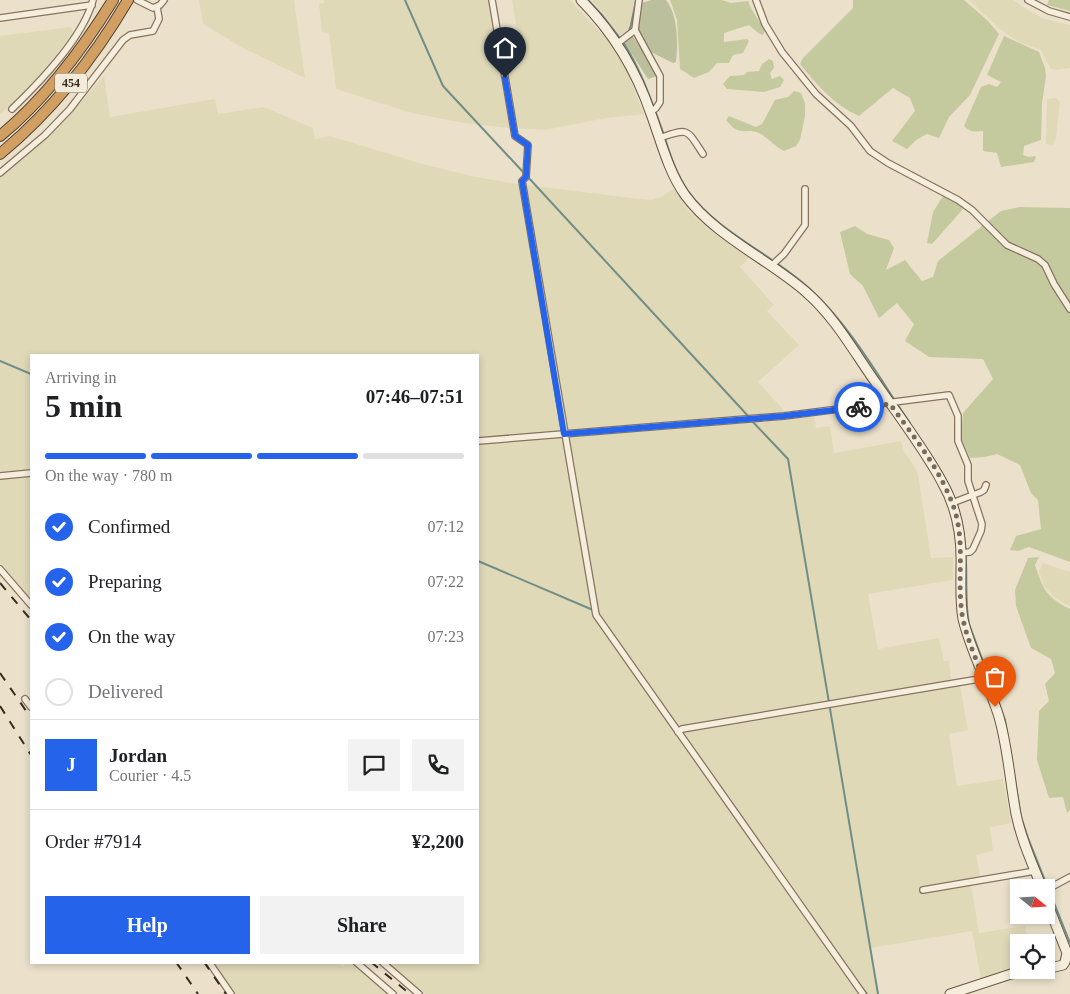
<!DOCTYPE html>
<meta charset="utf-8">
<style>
body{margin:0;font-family:Georgia,serif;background:#f2f2f2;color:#202124;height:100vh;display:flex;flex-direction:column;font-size:19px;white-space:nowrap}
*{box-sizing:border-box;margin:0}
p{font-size:16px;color:#757577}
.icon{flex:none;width:28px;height:28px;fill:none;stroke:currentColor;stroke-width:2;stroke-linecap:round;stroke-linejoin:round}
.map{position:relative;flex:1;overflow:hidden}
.side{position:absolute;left:30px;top:354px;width:449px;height:610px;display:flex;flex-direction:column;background:#fff;border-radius:0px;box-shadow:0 2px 8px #0003}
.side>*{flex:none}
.needle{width:32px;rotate:108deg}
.buttons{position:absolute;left:1010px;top:879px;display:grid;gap:10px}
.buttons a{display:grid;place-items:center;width:45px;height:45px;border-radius:0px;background:#fff;box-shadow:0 2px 8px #0003;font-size:25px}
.pin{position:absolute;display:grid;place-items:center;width:42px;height:42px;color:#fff;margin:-51px -21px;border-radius:50% 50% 50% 0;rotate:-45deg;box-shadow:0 0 5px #0007}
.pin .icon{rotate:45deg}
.courier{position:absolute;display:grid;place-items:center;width:50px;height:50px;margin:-25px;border:4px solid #2563eb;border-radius:50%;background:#fff;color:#222;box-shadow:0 1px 6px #0007}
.overview em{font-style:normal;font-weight:700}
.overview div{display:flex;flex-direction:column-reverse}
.overview{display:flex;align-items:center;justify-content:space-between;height:85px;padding:0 15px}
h1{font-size:32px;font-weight:700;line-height:38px}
.bar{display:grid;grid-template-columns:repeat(4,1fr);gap:8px 5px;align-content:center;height:60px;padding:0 15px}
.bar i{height:6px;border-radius:4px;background:#e0e0e0}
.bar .on{background:#2563eb}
.bar p{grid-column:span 4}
.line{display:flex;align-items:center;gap:12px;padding:0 15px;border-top:1px solid #e0e0e0}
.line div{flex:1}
.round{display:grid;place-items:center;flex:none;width:52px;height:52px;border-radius:0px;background:#f2f2f2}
ol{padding:0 15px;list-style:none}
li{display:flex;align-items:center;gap:15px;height:55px}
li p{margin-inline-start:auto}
li .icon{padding:5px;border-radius:50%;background:#2563eb;color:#fff;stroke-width:4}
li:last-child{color:#757577}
li i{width:28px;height:28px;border:2px solid #e0e0e0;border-radius:50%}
.cta{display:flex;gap:10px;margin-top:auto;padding:10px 15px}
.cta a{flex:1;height:58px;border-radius:0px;background:#2563eb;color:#fff;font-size:20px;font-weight:700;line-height:58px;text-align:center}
.cta a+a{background:#f2f2f2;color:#202124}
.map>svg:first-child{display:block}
.farmland{fill:#e0d9b8}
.green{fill:#c5c99e}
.cemetery{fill:#bbbf9c}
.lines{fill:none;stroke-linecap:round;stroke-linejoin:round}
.stream{stroke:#718e86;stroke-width:2}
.street-casing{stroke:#877360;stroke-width:8}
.secondary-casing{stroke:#695543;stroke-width:11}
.highway-casing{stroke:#554233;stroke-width:12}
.street{stroke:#f6eedd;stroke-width:5.5}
.secondary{stroke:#f6eedd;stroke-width:9}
.highway{stroke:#d29f63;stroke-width:10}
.rail{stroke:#382c22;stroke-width:2;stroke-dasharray:9 9;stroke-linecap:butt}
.done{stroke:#776b5d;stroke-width:5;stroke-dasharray:0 9}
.route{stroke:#2563eb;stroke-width:6}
.labels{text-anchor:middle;stroke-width:4;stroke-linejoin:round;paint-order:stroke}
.shield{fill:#f3ebd9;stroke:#706559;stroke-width:1}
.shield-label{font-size:12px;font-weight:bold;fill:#382c22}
</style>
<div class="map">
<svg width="1070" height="994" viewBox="0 0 1070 994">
<rect width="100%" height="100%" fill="#ebe1ca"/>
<g class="farmland">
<path d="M199,0H294L305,78L243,48L203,24Z"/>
<path d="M324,0H488L494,40L518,36L512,0H570L608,40L625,67L644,114L606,118L545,130L509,128L464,123L412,113L336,89L329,33L322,32L319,4L324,3Z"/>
<path d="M591,0H634L629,30L620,35L605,15Z"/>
<path d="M969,0H1014L1026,9L1042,18L1070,25V68L1055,70L1050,68L1041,50L1019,42L1001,30Z"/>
<path d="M71,27L73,32L46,68L16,100L0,114V36Z"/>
<path d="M104,76L110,117L215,99L218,114L264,107L313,128L315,139L330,136L426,165L476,177L518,184L640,199L651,200L661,197L674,189L689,211L705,226L749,258L740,267L774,305L767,311L799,345L758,382L791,418L814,417L816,428L830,426L834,453L901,441L904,452L913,464L918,474L931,558L953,557V580L868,594L878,649L939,638L944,661H949L952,686H960L968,730L949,734L957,786L1003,779L1011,823L990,827L993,851L976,855L980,876L970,878L979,933L1025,926L1028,942H1019V968L1002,971L981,979L972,931L870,948L877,994H425L388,963L478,962V355H31V599L0,562V176L63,122Z"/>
<path d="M1056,98L1060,102L1056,138L1053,145L1046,144L1047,99Z"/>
<path d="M1043,563L1070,572V606L1055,598L1044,586L1039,571Z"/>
<path d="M337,962L343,967L345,964L353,965L388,994H236L213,963Z"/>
</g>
<g class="green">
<path d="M670,0H722L731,3L748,1C752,12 759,20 765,30L763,35L758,33L749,25L724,33V42L747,39L749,41L743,53L733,55L729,63H717L709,72L694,78L680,69L677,20Z"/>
<path d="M853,0H964L988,21L999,34L970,95L949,117L939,138L927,134L916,140L907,149L892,141L915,111L910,98L893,88L859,116C834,105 817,85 800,64L803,58L853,8Z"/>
<path d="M1049,0H1070V11L1047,5Z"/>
<path d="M1004,36L1039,52L1045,68L1046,77L1042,103L1041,140L1024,146L1023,155L1029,157L1036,156L1034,162L1001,167L997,153L983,151V131C974,132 970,132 964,126L981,87L989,84L997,87L1001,82L987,75Z"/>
<path d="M769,59L773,61L774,68L770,73L772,79L780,76L784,80L780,87L764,92L727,89L723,84L730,76L744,75L747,72L759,71L762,64Z"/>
<path d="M794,91L801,93L805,103V116L800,140L796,146L784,151C775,146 769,139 761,134C746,126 741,139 726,120L729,116L756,127L762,124L775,100L788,97Z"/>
<path d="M943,196L957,202L963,209L932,244L927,243L933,212Z"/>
<path d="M1019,207L1070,208V562L1029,547L1018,551L1010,550L1016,536L1041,529L1038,500L1031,493L1020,465L997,454L985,457L970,458L961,438L963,413L993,379L983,359L929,357L905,341L914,324L897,303L879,318L863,286L850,274L840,232L855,226L867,234L889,240L894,248L886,270L905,260L922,281L933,277L938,261L1001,211Z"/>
<path d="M1039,557L1035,565C1043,589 1046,597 1070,609V810L1067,813L1063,797L1049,798L1037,760L1039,711L1049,701L1045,684L1055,673L1051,659L1031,648L1016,606L1015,590L1028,558Z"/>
</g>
<g class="cemetery">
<path d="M652,0H666C678,15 678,43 676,62L673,63L649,51L638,30L641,3Z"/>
<path d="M632,35L657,72V76L648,79L624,42Z"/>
</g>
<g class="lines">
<g class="stream">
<path d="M405,0L443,86L524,173"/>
<path d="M588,0L603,16L620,38"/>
<path d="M629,31L631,25L636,0"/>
<path d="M623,42C642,71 652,103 664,135C670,154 676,174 688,191C717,232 774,255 811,290C851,327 879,378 910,423"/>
<path d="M527,176L749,417"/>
<path d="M0,361L31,374"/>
<path d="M752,421L788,459L878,994"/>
<path d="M926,448C953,487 965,514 966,562C967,583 965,603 969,624L1005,720L1021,817L1028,838L1070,943"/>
<path d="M478,561L593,610"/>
<path d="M853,976L867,994"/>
</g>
<defs>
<g id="street">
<path d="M137,0L153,8L160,5L164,0"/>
<path d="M492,0L515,136L528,145L526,177L522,181L596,615L863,994"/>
<path d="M756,0L765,24L782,52L816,94L851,126L870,151L888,163L958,200L972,210L1007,245L1038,259L1045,265L1054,284L1070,309"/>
<path d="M1028,0L1049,11L1070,17"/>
<path d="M0,18L92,5"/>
<path d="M635,30L660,76V102L656,108L651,112"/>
<path d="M618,43L635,30L639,0"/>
<path d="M12,109C40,82 83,38 93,0"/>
<path d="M659,138C689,128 686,128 703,154"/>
<path d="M0,173L45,135L70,109L123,40L130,35L153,31L159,19L157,7"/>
<path d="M771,266L784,254L805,225V189"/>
<path d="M478,441L784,416L949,395L958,416V441L968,465V481L982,524L981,531L973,549L970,552L961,553"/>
<path d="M0,476L31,473"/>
<path d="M952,503L981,492L984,490L986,485"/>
<path d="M0,569L31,605"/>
<path d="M25,699L31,707"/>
<path d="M678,732L682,729L985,678"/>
<path d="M923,890L1035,871"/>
<path d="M1046,890L1070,877"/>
<path d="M209,962L231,994"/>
<path d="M356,962L393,994"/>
<path d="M382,962L419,994"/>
</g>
<g id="secondary">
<path d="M581,0C614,33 636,70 651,114C661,141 668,171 685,195C715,236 768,259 806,292C835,317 854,352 876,383C898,415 923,447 942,482C957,508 962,538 961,567C961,585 960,602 963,619C971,653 989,684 999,717C1008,748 1010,782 1016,814C1021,839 1032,863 1042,888"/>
<path d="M1046,900L1067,953L1065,962L1063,965L1046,969"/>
<path d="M950,994L1011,974L1038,970"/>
</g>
<g id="highway">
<path d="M0,136C46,98 82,50 113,0"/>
<path d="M0,154C52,111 94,58 128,0"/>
</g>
</defs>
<use href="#street" class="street-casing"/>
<use href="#secondary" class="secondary-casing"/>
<use href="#highway" class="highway-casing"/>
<use href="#street" class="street"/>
<use href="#secondary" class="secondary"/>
<use href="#highway" class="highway"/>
<g class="rail">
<path d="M0,583L31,620"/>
<path d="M0,673L31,718"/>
<path d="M0,706L31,755"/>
<path d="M176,962L198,994"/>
<path d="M204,962L226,994"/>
<path d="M371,962L410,994"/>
</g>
</g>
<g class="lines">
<path class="done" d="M859,407L890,404C914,437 942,471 955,511C965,545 957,579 962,614C967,644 985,678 995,707"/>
<path class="route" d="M505,78L515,136L528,145L526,177L522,181L564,434L784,416L859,407"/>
</g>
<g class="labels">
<rect class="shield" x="55" y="73.5" width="32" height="19" rx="4"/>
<g class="shield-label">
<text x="71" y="87">454</text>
</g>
</g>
</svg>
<div class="buttons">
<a><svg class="needle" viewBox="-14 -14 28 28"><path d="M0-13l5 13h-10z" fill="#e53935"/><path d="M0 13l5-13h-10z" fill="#757577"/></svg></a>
<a><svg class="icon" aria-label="locate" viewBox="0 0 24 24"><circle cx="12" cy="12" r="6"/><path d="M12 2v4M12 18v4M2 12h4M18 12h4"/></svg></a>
</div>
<div class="pin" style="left:995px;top:707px;background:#ea580c"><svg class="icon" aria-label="bag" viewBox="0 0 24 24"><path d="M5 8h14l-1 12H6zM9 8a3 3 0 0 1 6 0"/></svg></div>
<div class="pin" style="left:505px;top:78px;background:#1f2937"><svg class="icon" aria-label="home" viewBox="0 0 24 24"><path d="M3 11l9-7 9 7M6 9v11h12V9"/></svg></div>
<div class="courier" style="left:859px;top:407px"><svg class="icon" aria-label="bike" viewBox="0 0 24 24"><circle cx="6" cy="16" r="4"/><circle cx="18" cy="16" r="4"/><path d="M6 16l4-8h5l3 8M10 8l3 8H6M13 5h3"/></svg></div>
<section class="side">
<div class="overview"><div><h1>5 min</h1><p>Arriving in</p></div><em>07:46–07:51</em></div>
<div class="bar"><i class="on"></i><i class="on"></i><i class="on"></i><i></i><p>On the way · 780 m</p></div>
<ol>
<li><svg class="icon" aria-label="check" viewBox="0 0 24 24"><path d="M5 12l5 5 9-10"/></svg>Confirmed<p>07:12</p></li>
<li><svg class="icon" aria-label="check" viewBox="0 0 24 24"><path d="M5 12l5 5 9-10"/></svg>Preparing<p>07:22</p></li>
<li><svg class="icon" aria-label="check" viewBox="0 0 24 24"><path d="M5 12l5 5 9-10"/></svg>On the way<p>07:23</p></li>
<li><i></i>Delivered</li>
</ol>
<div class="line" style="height:90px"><b class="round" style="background:#2563eb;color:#fff">J</b><div><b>Jordan</b><p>Courier · 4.5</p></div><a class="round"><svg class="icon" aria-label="chat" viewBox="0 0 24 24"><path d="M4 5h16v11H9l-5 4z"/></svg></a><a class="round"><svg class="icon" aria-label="phone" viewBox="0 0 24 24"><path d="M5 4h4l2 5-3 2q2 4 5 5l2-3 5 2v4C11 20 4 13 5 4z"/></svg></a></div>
<div class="line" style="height:65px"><div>Order #7914</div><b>¥2,200</b></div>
<div class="cta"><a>Help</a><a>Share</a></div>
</section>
</div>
